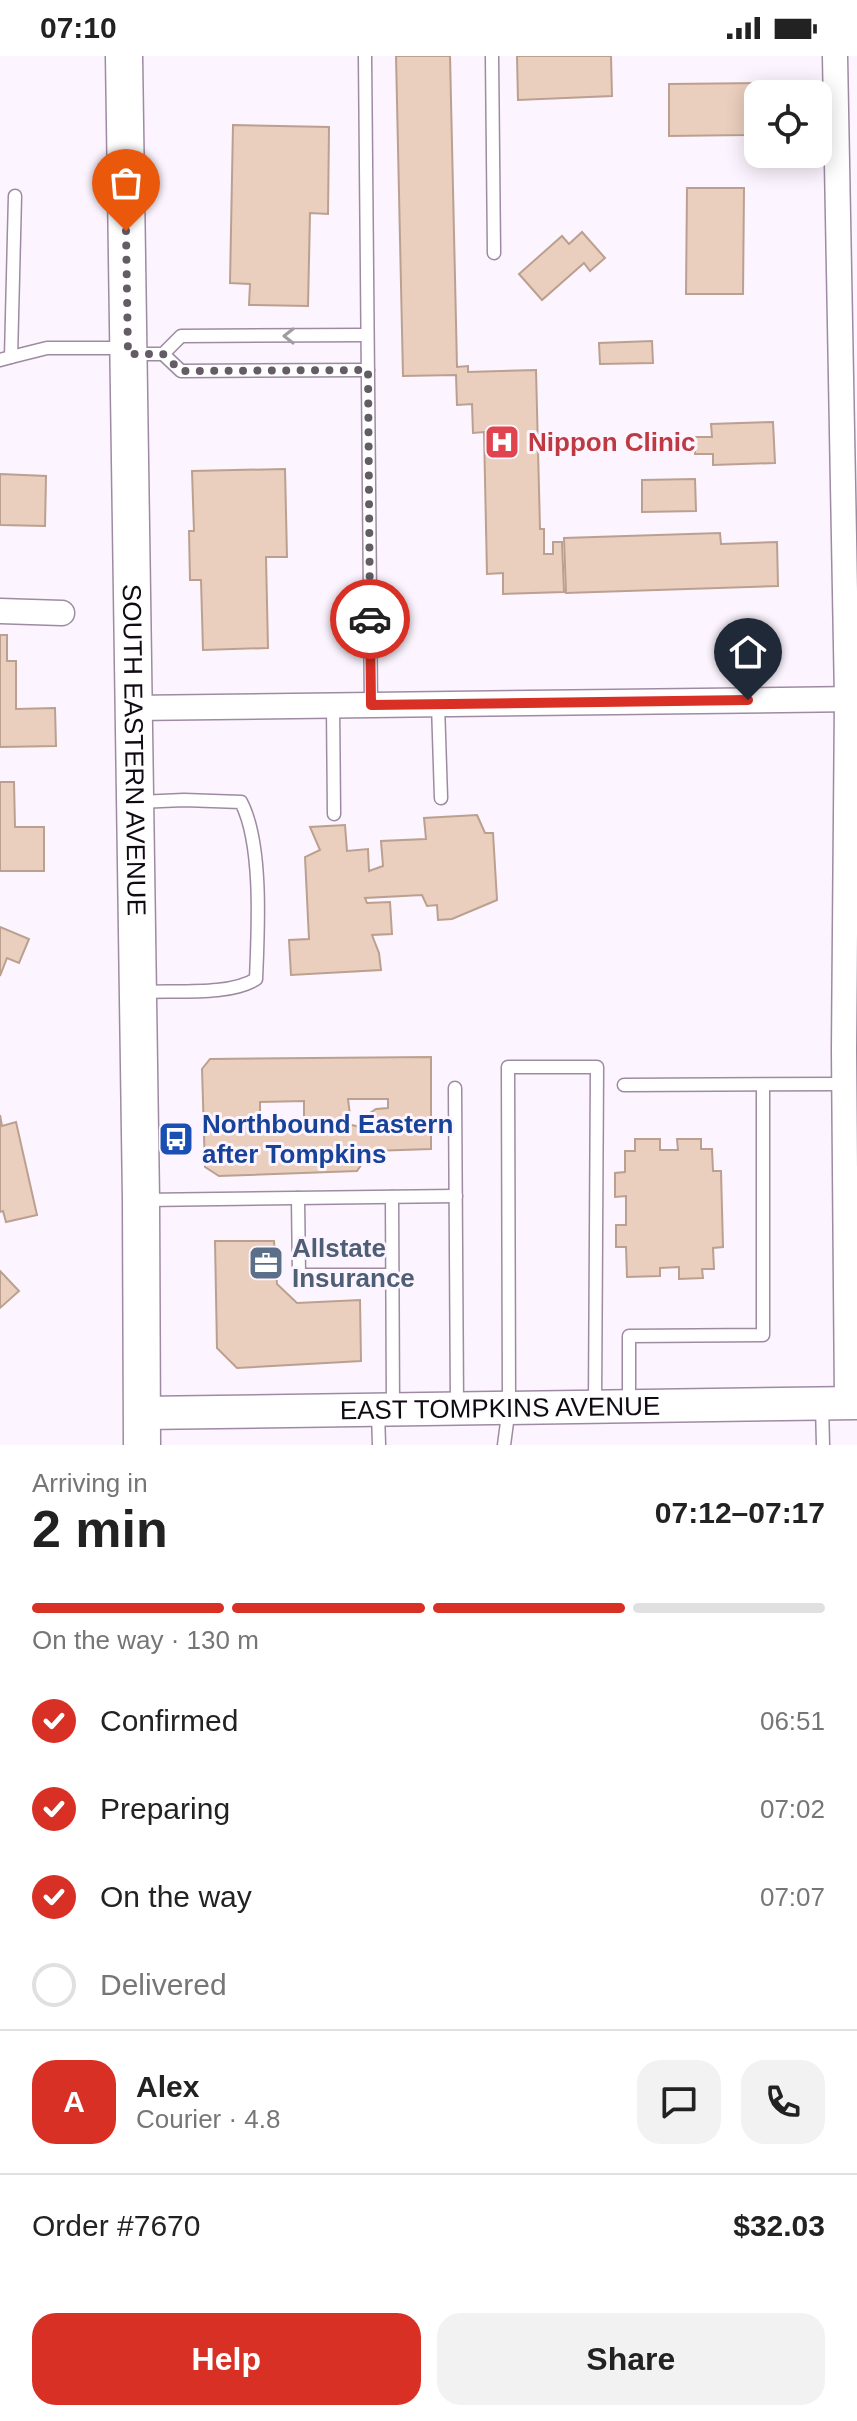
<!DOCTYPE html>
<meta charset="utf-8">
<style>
body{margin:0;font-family:Arial,sans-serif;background:#f2f2f2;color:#222;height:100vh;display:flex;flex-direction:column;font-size:30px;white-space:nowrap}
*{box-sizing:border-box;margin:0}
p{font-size:26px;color:#767676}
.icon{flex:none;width:44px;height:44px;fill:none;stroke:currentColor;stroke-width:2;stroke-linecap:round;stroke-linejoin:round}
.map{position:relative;height:1389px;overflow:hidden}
.drawer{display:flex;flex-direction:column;background:#fff;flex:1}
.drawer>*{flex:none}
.fabs{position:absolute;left:744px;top:24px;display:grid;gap:16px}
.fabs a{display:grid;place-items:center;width:88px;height:88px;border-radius:16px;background:#fff;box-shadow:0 4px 20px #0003;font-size:40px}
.pin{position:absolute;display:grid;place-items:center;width:68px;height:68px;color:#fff;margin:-82px -34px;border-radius:50% 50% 50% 0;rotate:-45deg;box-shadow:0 0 8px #0007}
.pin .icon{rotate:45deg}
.courier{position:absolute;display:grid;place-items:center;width:80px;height:80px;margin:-40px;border:6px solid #d93025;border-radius:50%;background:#fff;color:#222;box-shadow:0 2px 10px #0007}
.head em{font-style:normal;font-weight:700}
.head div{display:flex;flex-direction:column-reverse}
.head{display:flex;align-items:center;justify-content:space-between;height:136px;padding:0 32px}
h1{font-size:52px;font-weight:700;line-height:60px}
.bar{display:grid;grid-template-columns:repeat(4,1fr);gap:12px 8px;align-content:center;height:96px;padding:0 32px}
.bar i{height:10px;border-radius:6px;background:#e0e0e0}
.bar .active{background:#d93025}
.bar p{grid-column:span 4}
.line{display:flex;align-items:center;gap:20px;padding:0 32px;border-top:2px solid #e0e0e0}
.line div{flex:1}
.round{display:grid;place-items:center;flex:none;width:84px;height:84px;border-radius:24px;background:#f2f2f2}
ol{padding:0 32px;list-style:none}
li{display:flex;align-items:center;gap:24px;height:88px}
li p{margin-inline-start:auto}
li .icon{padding:8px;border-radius:50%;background:#d93025;color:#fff;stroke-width:4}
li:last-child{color:#767676}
li i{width:44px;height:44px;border:4px solid #e0e0e0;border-radius:50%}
.cta{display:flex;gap:16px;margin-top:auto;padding:16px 32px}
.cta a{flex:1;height:92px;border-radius:24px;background:#d93025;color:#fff;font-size:32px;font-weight:700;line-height:92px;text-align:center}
.cta a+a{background:#f2f2f2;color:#222}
.status{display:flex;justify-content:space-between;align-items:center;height:56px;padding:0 40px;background:#fff;direction:ltr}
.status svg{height:22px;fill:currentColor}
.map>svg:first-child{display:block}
.building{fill:#ebcfbe;stroke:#bba090;stroke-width:2;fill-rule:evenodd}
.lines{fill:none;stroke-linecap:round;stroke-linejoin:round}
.lane-casing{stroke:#9e8ba2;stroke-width:15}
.street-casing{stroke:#9e8ba2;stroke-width:27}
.secondary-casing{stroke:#9e8ba2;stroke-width:35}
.primary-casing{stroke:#9e8ba2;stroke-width:39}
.lane{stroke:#fff;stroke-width:12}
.street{stroke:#fff;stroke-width:24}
.secondary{stroke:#fff;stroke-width:32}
.primary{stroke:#fff;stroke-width:36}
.oneway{stroke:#9f9da0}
.done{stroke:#635c65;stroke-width:8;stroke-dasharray:0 14.4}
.route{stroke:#d93025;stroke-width:10}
.labels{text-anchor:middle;stroke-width:6;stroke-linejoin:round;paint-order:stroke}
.health-label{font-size:26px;font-weight:bold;fill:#be3a42;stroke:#fcf4fe;text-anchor:start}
.street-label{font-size:26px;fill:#100a12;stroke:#fcf4fe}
.transit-label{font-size:26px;font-weight:bold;fill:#164399;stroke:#fcf4fe;text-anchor:start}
.service-label{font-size:26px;font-weight:bold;fill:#4e5e75;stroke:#fcf4fe;text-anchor:start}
</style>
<div class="status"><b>07:10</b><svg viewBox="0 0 49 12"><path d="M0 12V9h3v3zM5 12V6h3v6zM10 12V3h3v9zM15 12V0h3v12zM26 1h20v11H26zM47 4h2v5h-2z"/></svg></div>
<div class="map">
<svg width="857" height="1389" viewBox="0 0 857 1389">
<rect width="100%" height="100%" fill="#fcf4fe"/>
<g class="building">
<path d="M396,0H450L457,311L468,310V316L536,314L540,473H544V498H553V486H562L564,536L503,538V517L487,518L484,376L473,377L472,348L457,349L456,319L403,320Z"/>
<path d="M517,0H611L612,40L518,44Z"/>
<path d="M772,27V38H758V63H745V79L669,80V28Z"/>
<path d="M233,69L329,71L328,158L310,157L308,250L249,249L250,228L230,227Z"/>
<path d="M687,132H744L743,238H686Z"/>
<path d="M582,176L605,202L590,215L584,207L542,244L519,218L562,180L569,188Z"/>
<path d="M652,285L653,307L600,308L599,287Z"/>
<path d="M773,366L775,407L713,409V398H695V381H712L711,368Z"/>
<path d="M285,413L287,501H266L268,592L203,594L201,524H190L189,475H194L192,415Z"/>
<path d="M0,418L46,420L45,470L0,469Z"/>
<path d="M695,423L696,455L642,456V424Z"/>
<path d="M720,477L721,488L777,486L778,530L566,537L564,482Z"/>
<path d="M0,579H7V605H16V653L55,652L56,690L0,691Z"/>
<path d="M0,726H14L15,771H44V815H0Z"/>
<path d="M477,759L485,777H493L497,844L452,863L438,864L437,849L427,850L422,839L365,842L367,847L390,846L392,878L372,879L379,897L381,914L291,919L289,884L309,883L305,801L320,794L310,771L345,769L347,795L368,793L369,815L383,810L381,785L426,783L424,762Z"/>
<path d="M0,871L29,883L19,907L7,902L0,920Z"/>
<path d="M431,1001V1093L371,1095L357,1115L219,1120L205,1111L202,1013L210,1003ZM348,1043H388V1052L376,1053L367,1059L368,1078L356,1070L347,1068L350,1059ZM304,1045V1071L266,1073L260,1058V1046Z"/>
<path d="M0,1059L2,1070L16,1066L37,1159L6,1166L3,1155L0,1156Z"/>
<path d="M635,1083H660V1094H678L677,1083H701V1093H712L713,1115H721L723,1191L713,1192L714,1213H702L703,1222L679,1223V1211L660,1212V1220L627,1221L626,1191H616V1169H626V1140L615,1141V1117L625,1116V1095H635Z"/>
<path d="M215,1185H274L277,1228L297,1247L360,1244L361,1305L237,1312L217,1292Z"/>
<path d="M0,1215L19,1235L0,1252Z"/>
</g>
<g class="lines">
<defs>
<g id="lane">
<path d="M365,0L371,649"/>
<path d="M492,0L494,197"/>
<path d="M133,298H163L181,280L367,279"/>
<path d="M163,298L181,315L368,314"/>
<path d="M11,301L47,292H126"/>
<path d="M0,304L11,301L15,140"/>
<path d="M438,648L441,742"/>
<path d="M333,649L334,758"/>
<path d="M138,746L184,744L241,746C263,788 258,875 256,923C229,940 175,934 143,936"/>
<path d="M624,1029L844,1028"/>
<path d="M455,1032L457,1352"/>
<path d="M392,1141L393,1353"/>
<path d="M298,1142L299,1219H392"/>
<path d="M144,1144L456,1140"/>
<path d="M822,1348L823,1389"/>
<path d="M629,1349V1280L763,1279V1029"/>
<path d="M378,1356L379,1389"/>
<path d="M504,1389L509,1351L508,1011H597L595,1349"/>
</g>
<g id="street">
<path d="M835,0L847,643L844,994L847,1347"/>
<path d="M0,555L62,557"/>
<path d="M133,652L857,643"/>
</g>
<g id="secondary">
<path id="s1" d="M142,1357L857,1347"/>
</g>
<g id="primary">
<path id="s2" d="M124,0L141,1144L142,1389"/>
</g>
</defs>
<use href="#lane" class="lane-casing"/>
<use href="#street" class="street-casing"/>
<use href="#secondary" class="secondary-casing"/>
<use href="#primary" class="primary-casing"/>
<use href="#lane" class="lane"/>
<use href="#street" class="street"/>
<use href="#secondary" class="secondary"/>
<use href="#primary" class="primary"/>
</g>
<defs><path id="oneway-chevron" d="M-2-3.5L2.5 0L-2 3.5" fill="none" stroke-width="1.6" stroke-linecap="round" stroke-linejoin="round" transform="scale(2)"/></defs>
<use class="oneway" href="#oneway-chevron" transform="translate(289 280) rotate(180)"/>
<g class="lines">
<path class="done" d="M126,175L128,298H163L181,315L368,314L370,563"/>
<path class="route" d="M370,563L371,649L748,644"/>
</g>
<defs>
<symbol id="hospital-square" viewBox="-11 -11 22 22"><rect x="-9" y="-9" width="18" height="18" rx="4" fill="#e0444e" stroke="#fcf4fe"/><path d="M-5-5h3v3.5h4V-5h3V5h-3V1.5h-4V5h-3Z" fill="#fff"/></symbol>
<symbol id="bus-square" viewBox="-11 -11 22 22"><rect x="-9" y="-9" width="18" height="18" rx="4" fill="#1a4fb4" stroke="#fcf4fe"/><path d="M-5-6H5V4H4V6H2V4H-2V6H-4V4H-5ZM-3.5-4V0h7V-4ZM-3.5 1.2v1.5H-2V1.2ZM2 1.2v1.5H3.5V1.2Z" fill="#fff"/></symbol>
<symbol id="office-square" viewBox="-11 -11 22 22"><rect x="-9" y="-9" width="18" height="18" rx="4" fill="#5c6f8a" stroke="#fcf4fe"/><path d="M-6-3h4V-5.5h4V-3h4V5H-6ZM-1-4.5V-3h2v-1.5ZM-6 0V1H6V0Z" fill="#fff"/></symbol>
</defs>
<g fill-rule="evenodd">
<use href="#hospital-square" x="482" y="366" width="40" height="40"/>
<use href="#bus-square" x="156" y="1063" width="40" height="40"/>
<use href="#office-square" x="246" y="1187" width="40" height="40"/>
</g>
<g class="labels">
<g class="health-label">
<text x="528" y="395">Nippon Clinic</text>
</g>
<g class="street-label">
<text dy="9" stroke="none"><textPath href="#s2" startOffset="694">SOUTH EASTERN AVENUE</textPath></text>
<text dy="9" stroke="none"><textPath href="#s1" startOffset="358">EAST TOMPKINS AVENUE</textPath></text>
</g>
<g class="transit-label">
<text x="202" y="1077">Northbound Eastern<tspan x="202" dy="30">after Tompkins</tspan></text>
</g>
<g class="service-label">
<text x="292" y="1201">Allstate<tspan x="292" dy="30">Insurance</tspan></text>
</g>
</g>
</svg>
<div class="fabs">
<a><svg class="icon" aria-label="locate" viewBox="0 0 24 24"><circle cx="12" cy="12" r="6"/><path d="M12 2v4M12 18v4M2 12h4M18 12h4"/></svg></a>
</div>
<div class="pin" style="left:126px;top:175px;background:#ea580c"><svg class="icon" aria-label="bag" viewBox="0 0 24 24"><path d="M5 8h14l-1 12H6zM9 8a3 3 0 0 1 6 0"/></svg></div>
<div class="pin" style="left:748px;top:644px;background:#1f2937"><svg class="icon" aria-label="home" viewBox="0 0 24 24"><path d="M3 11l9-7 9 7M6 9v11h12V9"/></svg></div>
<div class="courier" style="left:370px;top:563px"><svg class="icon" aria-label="car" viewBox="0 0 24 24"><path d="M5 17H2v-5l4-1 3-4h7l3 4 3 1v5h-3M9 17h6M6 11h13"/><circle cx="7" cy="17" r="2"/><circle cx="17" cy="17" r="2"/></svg></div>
</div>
<section class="drawer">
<div class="head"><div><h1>2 min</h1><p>Arriving in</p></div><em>07:12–07:17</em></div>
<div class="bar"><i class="active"></i><i class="active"></i><i class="active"></i><i></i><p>On the way · 130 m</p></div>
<ol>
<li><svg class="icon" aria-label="check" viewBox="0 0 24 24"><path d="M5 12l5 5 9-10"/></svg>Confirmed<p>06:51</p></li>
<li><svg class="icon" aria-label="check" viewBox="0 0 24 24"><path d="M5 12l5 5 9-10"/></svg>Preparing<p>07:02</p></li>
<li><svg class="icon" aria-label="check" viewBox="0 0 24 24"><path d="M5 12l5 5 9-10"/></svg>On the way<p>07:07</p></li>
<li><i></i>Delivered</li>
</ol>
<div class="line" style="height:144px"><b class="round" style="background:#d93025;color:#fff">A</b><div><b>Alex</b><p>Courier · 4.8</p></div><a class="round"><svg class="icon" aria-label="chat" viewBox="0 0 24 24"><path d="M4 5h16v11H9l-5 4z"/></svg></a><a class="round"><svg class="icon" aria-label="phone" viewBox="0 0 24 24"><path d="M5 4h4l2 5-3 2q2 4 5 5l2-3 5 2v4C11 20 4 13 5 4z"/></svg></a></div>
<div class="line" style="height:104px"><div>Order #7670</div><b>$32.03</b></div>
<div class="cta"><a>Help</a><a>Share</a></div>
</section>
